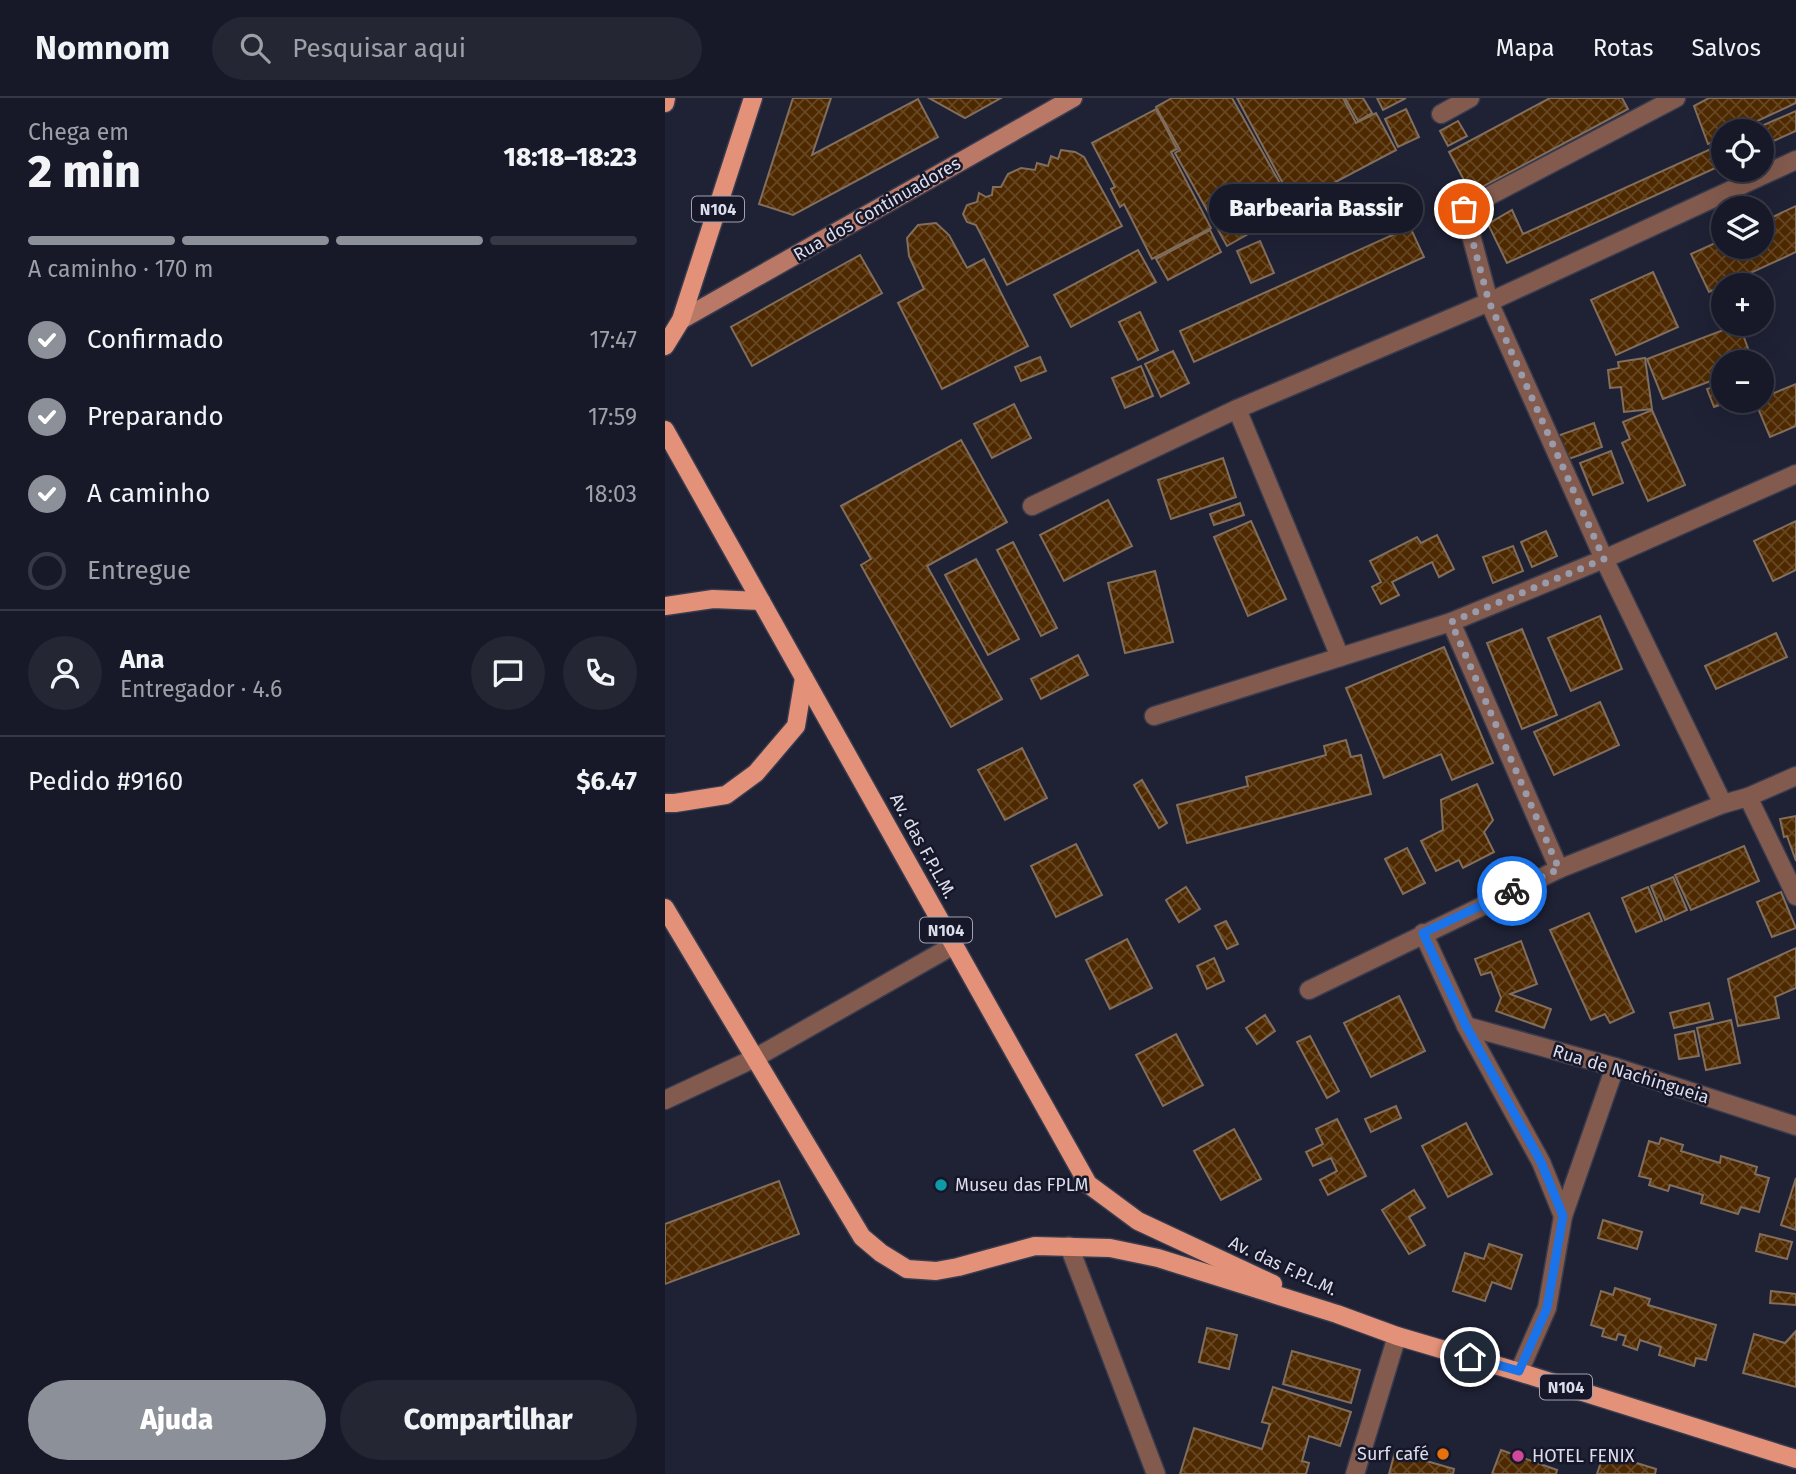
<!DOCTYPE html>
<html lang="pt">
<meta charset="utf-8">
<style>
body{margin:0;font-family:"Fira Sans",sans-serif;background:#242634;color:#f1f3f6;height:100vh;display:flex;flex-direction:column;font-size:26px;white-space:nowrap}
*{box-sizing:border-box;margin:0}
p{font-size:23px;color:#9ea0a8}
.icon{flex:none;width:38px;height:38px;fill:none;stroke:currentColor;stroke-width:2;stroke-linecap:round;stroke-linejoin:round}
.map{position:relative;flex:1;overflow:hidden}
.sheet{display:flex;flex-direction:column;background:#171928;width:665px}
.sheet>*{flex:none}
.buttons{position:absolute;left:1046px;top:21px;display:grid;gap:14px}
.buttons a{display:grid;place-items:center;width:63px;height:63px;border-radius:50%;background:#171928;box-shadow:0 7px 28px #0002,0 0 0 2px #363845;font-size:35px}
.pin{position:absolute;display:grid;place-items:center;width:60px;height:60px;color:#fff;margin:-30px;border:4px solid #fff;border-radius:50%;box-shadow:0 2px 7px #0007}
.courier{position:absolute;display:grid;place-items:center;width:70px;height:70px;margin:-35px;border:5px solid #1a73e8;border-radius:50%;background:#fff;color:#222;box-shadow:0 2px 9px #0007}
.bubble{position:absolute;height:49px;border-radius:24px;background:#171928;box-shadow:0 7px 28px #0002,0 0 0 2px #363845;font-size:23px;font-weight:800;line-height:49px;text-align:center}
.overview em{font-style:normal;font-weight:800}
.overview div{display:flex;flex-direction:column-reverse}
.overview{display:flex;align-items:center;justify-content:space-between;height:119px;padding:0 28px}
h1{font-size:46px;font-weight:800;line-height:52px}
.bar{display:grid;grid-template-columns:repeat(4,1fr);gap:10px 7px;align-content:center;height:84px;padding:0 28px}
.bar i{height:9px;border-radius:5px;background:#363845}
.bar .active{background:#8c9099}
.bar p{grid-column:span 4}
.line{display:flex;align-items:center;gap:18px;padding:0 28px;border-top:2px solid #363845}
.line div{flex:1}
.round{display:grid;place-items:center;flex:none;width:74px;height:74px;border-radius:37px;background:#242634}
ol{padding:0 28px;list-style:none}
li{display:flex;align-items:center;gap:21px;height:77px}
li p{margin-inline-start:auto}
li .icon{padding:7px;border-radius:50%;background:#8c9099;color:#fff;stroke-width:4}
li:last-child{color:#9ea0a8}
li i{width:38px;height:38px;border:4px solid #363845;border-radius:50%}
.primary-button{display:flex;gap:14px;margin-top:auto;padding:14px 28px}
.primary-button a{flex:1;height:80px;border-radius:42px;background:#8c9099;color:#fff;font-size:28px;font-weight:800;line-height:80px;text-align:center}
.primary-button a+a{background:#242634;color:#f1f3f6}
header{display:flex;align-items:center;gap:42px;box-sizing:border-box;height:98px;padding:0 35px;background:#171928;border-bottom:2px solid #363845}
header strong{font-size:33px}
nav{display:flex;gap:38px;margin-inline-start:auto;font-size:24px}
.search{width:490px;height:63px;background:#242634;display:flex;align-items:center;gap:18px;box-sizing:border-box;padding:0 24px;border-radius:38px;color:#9ea0a8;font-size:26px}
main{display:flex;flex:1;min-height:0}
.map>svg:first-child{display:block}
.building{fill:url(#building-cross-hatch);stroke:#826e5c;stroke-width:2}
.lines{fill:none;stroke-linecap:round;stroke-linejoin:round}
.street-casing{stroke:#393b4e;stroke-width:21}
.secondary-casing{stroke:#393b4e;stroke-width:21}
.primary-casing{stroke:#393b4e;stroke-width:21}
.street{stroke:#835b4e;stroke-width:18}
.secondary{stroke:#b97966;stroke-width:18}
.primary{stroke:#e39178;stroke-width:18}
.done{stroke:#999bab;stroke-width:7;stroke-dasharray:0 12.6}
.route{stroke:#1a73e8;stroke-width:9}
.culture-dot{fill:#0f9aa8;stroke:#16182a;stroke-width:2.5}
.food-dot{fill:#e8710a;stroke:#16182a;stroke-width:2.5}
.hotel-dot{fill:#d1479c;stroke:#16182a;stroke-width:2.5}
.labels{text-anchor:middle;stroke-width:5;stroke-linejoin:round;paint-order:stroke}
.shield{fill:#16182a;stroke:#a0a2b1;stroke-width:2}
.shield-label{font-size:16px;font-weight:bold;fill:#dbddeb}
.street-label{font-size:18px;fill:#dbddeb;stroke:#16182a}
.poi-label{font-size:18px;fill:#dbddeb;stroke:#16182a;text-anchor:start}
</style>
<header>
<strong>Nomnom</strong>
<div class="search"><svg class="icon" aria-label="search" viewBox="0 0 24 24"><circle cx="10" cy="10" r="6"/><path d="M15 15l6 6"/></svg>Pesquisar aqui</div>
<nav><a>Mapa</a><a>Rotas</a><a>Salvos</a></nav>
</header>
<main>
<section class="sheet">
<div class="overview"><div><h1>2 min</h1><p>Chega em</p></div><em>18:18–18:23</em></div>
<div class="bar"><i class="active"></i><i class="active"></i><i class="active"></i><i></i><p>A caminho · 170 m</p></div>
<ol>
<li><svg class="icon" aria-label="check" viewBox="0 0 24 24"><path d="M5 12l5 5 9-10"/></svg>Confirmado<p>17:47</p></li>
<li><svg class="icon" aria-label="check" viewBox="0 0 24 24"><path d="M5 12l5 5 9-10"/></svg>Preparando<p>17:59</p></li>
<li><svg class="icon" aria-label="check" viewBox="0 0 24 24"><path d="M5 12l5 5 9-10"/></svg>A caminho<p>18:03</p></li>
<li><i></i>Entregue</li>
</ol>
<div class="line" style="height:126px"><a class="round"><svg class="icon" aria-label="person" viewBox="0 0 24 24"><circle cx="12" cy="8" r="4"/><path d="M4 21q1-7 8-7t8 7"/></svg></a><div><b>Ana</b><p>Entregador · 4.6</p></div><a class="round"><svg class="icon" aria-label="chat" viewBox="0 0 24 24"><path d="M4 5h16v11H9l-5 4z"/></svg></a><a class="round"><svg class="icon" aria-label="phone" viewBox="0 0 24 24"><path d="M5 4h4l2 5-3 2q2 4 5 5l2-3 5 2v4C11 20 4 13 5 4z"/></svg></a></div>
<div class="line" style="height:91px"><div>Pedido #9160</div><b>$6.47</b></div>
<div class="primary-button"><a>Ajuda</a><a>Compartilhar</a></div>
</section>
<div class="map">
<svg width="1131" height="1376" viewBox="0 0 1131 1376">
<defs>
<pattern id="building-cross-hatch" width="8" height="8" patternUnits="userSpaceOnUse" patternTransform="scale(1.75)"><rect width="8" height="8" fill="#4e2900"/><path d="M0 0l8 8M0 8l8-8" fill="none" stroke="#674825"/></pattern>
</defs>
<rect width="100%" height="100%" fill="#1f2135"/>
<g class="building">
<path d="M128,0H166L147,57L253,1L273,39L128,117L94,106Z"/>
<path d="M264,0H336L300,20Z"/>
<path d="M507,0H567L629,110L562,148L510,55L515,52L491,9Z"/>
<path d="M572,0H678L691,25L711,15L731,52L629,106Z"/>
<path d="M680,0H698L707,15L693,23Z"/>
<path d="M712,0H741L718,12Z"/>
<path d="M885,0H957L963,11L806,95L784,54Z"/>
<path d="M1044,0H1131V5L1071,33H1059V39L1043,46L1029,8Z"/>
<path d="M491,11L512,51L506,54L546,130L487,161L459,106L455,109L446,91L450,89L427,45Z"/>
<path d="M741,11L754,39L733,49L720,21Z"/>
<path d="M1131,13V33L1097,48V33H1085Z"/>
<path d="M793,23L802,38L783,48L775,33Z"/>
<path d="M1059,45V66L842,165L823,126L847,112L858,136Z"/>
<path d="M396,52L410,54L419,59L457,128L342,187L311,127L302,124L298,116L302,107L312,104L314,95L321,99L327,97L328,89H336L343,76L356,70L370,72L372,65L383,68L386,58L393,61Z"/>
<path d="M1131,108V154L1044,194L1026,156L1059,141V149H1097V124Z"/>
<path d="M271,125L284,137L302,170L319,161L363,248L277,291L233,205L259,191L244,158L242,140L253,127Z"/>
<path d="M745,129L759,159L529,264L515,233Z"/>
<path d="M545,132L556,154L503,182L491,161Z"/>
<path d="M595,143L609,175L586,185L572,153Z"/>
<path d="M473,152L491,184L406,229L389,197Z"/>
<path d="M195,157L217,195L87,268L66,229Z"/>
<path d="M988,174L1013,229L951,257L926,202Z"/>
<path d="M475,214L493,252L473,262L454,224Z"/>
<path d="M1074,226L1088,264H1059V278L998,301L982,261Z"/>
<path d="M508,253L524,285L496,299L480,266Z"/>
<path d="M375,259L381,273L356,283L350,269Z"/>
<path d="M980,260L987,311L959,314L956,289L945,290L943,272L954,270L953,264Z"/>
<path d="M476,268L488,298L460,310L447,280Z"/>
<path d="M1059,285V303H1066L1049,309L1042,291Z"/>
<path d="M1131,286V328L1105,339L1090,303H1097V300Z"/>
<path d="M349,306L366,340L327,360L309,326Z"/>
<path d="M987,312L1020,387L983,403L957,345L965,341L958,324Z"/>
<path d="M929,325L937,349L901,362L892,338Z"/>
<path d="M296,342L342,424L262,468L337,601L286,629L196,467L206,461L176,408Z"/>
<path d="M946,353L958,385L928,397L915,365Z"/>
<path d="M558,360L571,399L506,421L493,382Z"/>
<path d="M443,402L467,448L399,483L375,437Z"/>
<path d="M575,405L579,417L549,427L545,416Z"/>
<path d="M586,423L621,501L583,518L549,439Z"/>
<path d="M1131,423V472L1108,483L1089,443Z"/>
<path d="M881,433L892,458L867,469L856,444Z"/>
<path d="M772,437L789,471L774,479L767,464L727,484L734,497L716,506L707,489L716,484L705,463L752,439L756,445Z"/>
<path d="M348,444L392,530L376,538L332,452Z"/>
<path d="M848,448L858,473L828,485L818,459Z"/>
<path d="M311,461L354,541L323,557L280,477Z"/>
<path d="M490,473L508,544L460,555L443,485Z"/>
<path d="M935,518L957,571L906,593L883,540Z"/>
<path d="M857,531L892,617L857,631L822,545Z"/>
<path d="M1111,535L1122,559L1051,591L1040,568Z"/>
<path d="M779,549L828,665L787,682L776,656L719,680L681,590Z"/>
<path d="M413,557L423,577L376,601L366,581Z"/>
<path d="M935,604L954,647L889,677L869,634Z"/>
<path d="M681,642L686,659L696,657L706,696L522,745L512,707L583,688L581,679L661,657L659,648Z"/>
<path d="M357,650L382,700L340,722L313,672Z"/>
<path d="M477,682L502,725L494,730L469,687Z"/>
<path d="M812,686L828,722L819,734L829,754L798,770L794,762L771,773L756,743L778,732L776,702Z"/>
<path d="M1131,718V763L1122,738L1119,739L1115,721Z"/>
<path d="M411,746L437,797L391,819L366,768Z"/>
<path d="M1079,748L1094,783L1026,812L1010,777Z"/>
<path d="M742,750L760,785L738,796L720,761Z"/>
<path d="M1008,779L1022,812L1000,822L986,788Z"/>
<path d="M521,789L535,811L514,824L501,802Z"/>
<path d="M983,789L997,823L971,834L957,800Z"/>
<path d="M1116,794L1131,830L1107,839L1092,804Z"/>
<path d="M924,815L969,914L945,925L940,916L926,922L885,832Z"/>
<path d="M561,823L573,846L562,851L550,828Z"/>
<path d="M462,841L487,890L445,911L421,862Z"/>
<path d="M856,843L872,886L845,896L886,911L879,930L831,913L836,900L826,874L816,877L810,861Z"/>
<path d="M1131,850V890L1110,899L1114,920L1073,928L1063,881Z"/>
<path d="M549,860L559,883L542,891L532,868Z"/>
<path d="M734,898L760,953L706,979L679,925Z"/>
<path d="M1044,905L1048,921L1009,930L1005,915Z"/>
<path d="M600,917L610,933L592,946L581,930Z"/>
<path d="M1066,922L1075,965L1041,972L1032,930Z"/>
<path d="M1029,933L1034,958L1014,961L1010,937Z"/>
<path d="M511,936L538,987L498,1008L471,957Z"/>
<path d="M645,938L674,993L662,1000L632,944Z"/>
<path d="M731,1008L736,1020L706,1034L700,1021Z"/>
<path d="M672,1021L701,1078L663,1097L655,1082L672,1073L666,1060L648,1068L641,1054L658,1046L651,1031Z"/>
<path d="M801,1025L827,1076L783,1099L757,1048Z"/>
<path d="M569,1031L596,1081L556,1102L529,1053Z"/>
<path d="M996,1040L1018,1047L1016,1053L1055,1065L1056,1058L1092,1069L1090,1076L1104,1080L1094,1114L1076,1109L1073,1116L1036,1105L1038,1097L1005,1087L1003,1093L984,1087L986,1081L974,1078L984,1043L994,1046Z"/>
<path d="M1131,1080V1132L1116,1127Z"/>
<path d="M114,1083L134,1136L0,1186V1126Z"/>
<path d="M749,1092L760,1110L744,1119L760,1147L744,1156L717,1112Z"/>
<path d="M938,1122L977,1134L972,1151L933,1140Z"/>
<path d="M1095,1136L1127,1144L1122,1161L1091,1153Z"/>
<path d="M824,1146L857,1157L846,1191L827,1184L820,1203L788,1193L800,1155L819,1161Z"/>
<path d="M950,1190L985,1201L983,1207L1051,1227L1041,1262L1031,1260L1029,1268L994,1257L996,1249L975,1242L972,1252L958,1247L961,1238L953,1236L951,1242L937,1238L939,1231L926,1227L936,1193L948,1197Z"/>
<path d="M1106,1193L1131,1196V1207L1105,1205Z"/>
<path d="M542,1230L572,1237L564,1271L534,1264Z"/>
<path d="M1131,1233V1289L1078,1275L1089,1236L1120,1245Z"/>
<path d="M627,1253L695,1272L686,1305L618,1286Z"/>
<path d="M608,1289L686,1314L675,1348L644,1338L637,1363L644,1365L641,1376H515L529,1330L597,1351L605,1326L597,1324Z"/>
<path d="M836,1352L892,1372L891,1376H827Z"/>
<path d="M730,1354L789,1371L788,1376H724Z"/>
<path d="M939,1355L991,1371L990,1376H932Z"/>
</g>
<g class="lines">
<defs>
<g id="street">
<path d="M1011,0L799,111L824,204L939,461L1058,706"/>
<path d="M776,16L805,0"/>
<path d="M572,311L675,559"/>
<path d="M367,408L572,311L824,204L1131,62"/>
<path d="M786,524L894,771"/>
<path d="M489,618L786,524L939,461L1131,376"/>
<path d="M1083,699L1131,798"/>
<path d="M758,835L801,928L876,1064L898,1118L882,1210L854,1274"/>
<path d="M644,892L894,771L1058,706L1083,699L1131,678"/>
<path d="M801,928L950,969L1131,1028"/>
<path d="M0,1002L90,960L289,847"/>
<path d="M898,1118L950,969"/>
<path d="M404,1148L491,1376"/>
<path d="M690,1376L732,1238"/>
</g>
<path id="secondary" d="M16,222L408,0"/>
<g id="primary">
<path d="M0,5L1,0"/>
<path d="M0,248L16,222L88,0"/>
<path d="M0,332L423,1086L473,1123L608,1186"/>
<path d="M0,508L48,501L96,503"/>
<path d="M0,705H10L61,697L91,675L131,628L139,580"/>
<path d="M0,810L197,1139L216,1155L242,1171L271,1173L293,1169L370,1148L445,1150L493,1160L672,1216L732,1238L854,1274L1131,1361"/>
</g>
</defs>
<use href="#street" class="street-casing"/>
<use href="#secondary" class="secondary-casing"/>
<use href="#primary" class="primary-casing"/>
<use href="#street" class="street"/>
<use href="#secondary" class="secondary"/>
<use href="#primary" class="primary"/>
</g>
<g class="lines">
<path class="done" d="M799,111L824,204L939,461L786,524L894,771L847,793"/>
<path class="route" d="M805,1259L854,1273L882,1210L898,1118L876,1064L801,928L758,835L847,793"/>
</g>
<circle class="culture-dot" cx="276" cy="1087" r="7"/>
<circle class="food-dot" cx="778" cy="1356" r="7"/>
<circle class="hotel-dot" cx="853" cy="1358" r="7"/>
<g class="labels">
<g class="shield">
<rect x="27" y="98.5" width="52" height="25" rx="5"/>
<rect x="255" y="819.5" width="52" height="25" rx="5"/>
<rect x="875" y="1276.5" width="52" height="25" rx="5"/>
</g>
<g class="shield-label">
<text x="53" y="117">N104</text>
<text x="281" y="838">N104</text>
<text x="901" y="1295">N104</text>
</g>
<g class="street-label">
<text transform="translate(212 111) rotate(-30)" y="6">Rua dos Continuadores</text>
<text transform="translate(258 748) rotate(61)" y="6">Av. das F.P.L.M.</text>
<text transform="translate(966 976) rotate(17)" y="6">Rua de Nachingueia</text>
<text transform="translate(618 1168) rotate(25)" y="6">Av. das F.P.L.M.</text>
</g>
<g class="poi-label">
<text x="290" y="1093">Museu das FPLM</text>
<text x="764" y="1362" text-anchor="end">Surf café</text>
<text x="867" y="1364">HOTEL FENIX</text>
</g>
</g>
</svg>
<div class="buttons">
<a><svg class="icon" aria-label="locate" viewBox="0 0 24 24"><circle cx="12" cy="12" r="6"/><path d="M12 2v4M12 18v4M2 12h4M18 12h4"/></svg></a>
<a><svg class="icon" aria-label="layers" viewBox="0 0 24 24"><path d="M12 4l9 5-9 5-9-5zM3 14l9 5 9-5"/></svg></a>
<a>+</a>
<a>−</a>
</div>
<div class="pin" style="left:799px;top:111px;background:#ea580c"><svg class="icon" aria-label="bag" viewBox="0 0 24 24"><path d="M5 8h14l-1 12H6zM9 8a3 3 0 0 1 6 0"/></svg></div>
<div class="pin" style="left:805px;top:1259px;background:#1f2937"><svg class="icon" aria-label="home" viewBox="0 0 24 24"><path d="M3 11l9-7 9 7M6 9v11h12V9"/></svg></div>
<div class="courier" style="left:847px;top:793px"><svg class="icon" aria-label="bike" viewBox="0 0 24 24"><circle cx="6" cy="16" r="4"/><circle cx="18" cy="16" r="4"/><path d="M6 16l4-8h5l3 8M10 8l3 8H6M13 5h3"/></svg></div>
<div class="bubble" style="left:544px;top:86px;width:214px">Barbearia Bassir</div>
</div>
</main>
